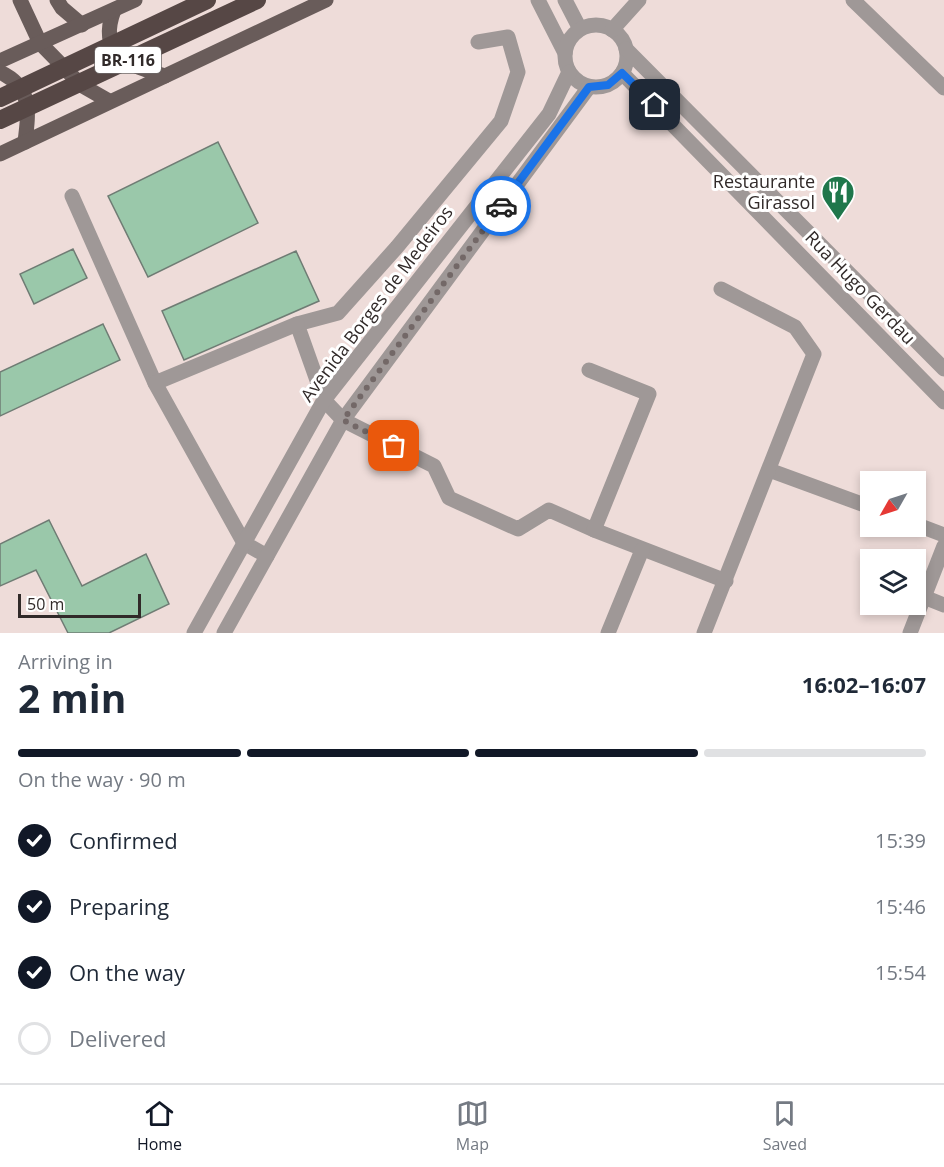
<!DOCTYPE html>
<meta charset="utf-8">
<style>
body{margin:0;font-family:"Open Sans",sans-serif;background:#f2f2f3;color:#1f2937;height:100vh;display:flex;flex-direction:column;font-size:22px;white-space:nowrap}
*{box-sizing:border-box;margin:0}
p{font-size:20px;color:#747a83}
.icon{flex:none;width:33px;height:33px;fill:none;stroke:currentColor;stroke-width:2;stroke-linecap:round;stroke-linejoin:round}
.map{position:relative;height:633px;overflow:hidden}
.sheet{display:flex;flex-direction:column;background:#fff;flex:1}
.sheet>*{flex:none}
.needle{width:39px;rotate:231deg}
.buttons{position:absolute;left:860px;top:471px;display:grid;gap:12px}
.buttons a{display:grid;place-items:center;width:66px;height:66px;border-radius:0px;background:#fff;box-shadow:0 3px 9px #0003;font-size:30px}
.scale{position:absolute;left:18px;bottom:15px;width:123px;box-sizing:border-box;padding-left:6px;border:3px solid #312a29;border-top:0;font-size:16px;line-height:21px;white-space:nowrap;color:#312a29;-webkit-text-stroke:4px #fff;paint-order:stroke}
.pin{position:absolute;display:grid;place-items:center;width:51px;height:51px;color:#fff;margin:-26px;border-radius:12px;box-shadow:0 3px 9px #0006}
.courier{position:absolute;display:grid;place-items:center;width:60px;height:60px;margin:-30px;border:4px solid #1a73e8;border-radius:50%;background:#fff;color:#222;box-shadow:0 2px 8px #0007}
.summary em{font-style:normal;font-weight:700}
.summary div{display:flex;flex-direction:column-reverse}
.summary{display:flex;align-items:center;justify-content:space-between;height:102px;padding:0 18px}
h1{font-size:39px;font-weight:700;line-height:45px}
.bar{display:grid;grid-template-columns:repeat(4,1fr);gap:9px 6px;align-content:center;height:72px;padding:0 18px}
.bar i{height:8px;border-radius:4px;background:#e0e1e3}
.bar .active{background:#111827}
.bar p{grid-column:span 4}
ol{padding:0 18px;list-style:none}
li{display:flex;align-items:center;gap:18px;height:66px}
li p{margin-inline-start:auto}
li .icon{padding:6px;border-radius:50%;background:#111827;color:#fff;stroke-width:4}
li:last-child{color:#747a83}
li i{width:33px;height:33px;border:3px solid #e0e1e3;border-radius:50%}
.tab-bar{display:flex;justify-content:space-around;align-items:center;height:84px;border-top:2px solid #e0e1e3;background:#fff;font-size:16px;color:#747a83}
.tab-bar a{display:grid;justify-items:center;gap:3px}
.tab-bar .active{color:#111827}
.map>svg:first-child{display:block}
.building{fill:#9ac8aa;stroke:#6f7c74;stroke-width:1.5}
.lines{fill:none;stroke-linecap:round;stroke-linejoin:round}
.minor{stroke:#9f9897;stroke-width:15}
.major{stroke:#695c5a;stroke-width:15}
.highway-bridge{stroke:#564745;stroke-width:18}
.done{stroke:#736867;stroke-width:6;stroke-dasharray:0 10.8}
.route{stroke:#1a73e8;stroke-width:8}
.labels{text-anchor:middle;stroke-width:6;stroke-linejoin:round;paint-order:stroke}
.shield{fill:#fff;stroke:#6f6a69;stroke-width:1.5}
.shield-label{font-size:16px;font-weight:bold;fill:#312a29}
.poi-label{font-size:18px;fill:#312a29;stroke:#fff;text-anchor:end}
.street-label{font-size:18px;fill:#312a29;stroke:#fff}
</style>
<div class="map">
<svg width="944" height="633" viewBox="0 0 944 633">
<rect width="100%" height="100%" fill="#eedcd9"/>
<g class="building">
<path d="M218,142L258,223L148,277L108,196Z"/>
<path d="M73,249L87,278L34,304L20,274Z"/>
<path d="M296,251L319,301L184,360L162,311Z"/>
<path d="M103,324L120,360L0,416V372Z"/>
<path d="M49,520L82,586L146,554L169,604L109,633H68L36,570L0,586V544Z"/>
</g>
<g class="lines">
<g class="minor">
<path d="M538,0L565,53"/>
<path d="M565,0L580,29"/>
<path d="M853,0L944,88"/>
<circle cx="596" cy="56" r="31"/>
<path d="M612,30L639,0"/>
<path d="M478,42L508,37L518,72L501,121L397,247L338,313L297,324L324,400L343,420L434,466L449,498L518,529L549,510L594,530"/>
<path d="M626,49L944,369"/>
<path d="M622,73L944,402"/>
<path d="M72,196L155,383"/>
<path d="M589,370L649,394L594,530L726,581"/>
<path d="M769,470L870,507"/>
<path d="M915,524L944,535"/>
<path d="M267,556L244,543L155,383L297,324"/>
<path d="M924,597L944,605"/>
<path d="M194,633L324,400L549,114L569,72"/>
<path d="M224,633L343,420L589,87"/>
<path d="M608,633L642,550"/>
<path d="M704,633L814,354L795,327L721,289"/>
<path d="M910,633L944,546"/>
</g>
<g class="major">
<path d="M20,0L40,43L81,85L109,101"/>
<path d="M57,0L62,8L82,25"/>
<path d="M114,10C97,55 128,65 165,76"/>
<path d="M0,61L135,0"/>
<path d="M0,72C32,87 29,110 25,142"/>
<path d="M0,154L326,0"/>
</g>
<g class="highway-bridge">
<path d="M0,98L207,0"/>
<path d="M0,120L257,0"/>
</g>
</g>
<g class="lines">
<path class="done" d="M394,446L343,420L501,206"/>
<path class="route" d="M501,206L589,87L608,85L622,73L655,105"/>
</g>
<defs>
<symbol id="restaurant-pin" viewBox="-11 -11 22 30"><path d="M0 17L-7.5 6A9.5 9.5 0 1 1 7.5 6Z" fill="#1f774b" stroke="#fff"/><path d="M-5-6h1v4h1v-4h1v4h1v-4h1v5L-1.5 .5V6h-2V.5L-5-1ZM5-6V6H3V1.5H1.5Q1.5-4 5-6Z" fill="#fff"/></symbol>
</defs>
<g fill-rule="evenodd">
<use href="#restaurant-pin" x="819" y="173" width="38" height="52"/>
</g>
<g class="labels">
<rect class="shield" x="95" y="47" width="66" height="26" rx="4.5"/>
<g class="shield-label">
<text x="128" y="66">BR-116</text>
</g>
<g class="poi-label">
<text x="815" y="188">Restaurante<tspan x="815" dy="21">Girassol</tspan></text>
</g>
<g class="street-label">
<text transform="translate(860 288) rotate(46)" y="6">Rua Hugo Gerdau</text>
<text transform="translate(377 304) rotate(-53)" y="6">Avenida Borges de Medeiros</text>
</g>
</g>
</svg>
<div class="buttons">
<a><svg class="needle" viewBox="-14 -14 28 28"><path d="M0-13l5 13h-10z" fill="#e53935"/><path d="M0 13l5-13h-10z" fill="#747a83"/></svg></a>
<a><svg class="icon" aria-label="layers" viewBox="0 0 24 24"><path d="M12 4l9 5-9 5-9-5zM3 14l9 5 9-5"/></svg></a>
</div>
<div class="scale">50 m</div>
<div class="pin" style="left:394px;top:446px;background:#ea580c"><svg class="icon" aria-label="bag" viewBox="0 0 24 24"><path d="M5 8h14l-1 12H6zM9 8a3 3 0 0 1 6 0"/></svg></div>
<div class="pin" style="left:655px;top:105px;background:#1f2937"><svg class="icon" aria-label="home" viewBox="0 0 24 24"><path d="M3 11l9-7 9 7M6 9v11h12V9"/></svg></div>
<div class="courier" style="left:501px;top:206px"><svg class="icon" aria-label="car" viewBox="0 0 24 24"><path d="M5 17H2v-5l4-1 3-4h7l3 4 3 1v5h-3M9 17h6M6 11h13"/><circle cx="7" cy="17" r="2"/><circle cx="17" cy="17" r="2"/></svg></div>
</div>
<section class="sheet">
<div class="summary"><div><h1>2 min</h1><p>Arriving in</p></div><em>16:02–16:07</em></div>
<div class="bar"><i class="active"></i><i class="active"></i><i class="active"></i><i></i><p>On the way · 90 m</p></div>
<ol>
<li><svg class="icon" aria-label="check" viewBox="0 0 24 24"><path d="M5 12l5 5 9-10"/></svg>Confirmed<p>15:39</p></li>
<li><svg class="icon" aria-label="check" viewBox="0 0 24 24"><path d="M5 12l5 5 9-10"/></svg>Preparing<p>15:46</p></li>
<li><svg class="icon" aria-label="check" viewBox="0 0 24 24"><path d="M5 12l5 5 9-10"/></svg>On the way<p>15:54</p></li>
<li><i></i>Delivered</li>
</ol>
</section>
<nav class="tab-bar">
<a class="active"><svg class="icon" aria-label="home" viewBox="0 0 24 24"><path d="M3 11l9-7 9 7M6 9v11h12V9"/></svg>Home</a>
<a><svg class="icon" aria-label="map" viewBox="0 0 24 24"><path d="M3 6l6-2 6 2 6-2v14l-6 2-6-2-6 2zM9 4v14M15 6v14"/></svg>Map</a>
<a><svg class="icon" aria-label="saved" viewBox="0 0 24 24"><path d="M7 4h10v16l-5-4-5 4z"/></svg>Saved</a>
</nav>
